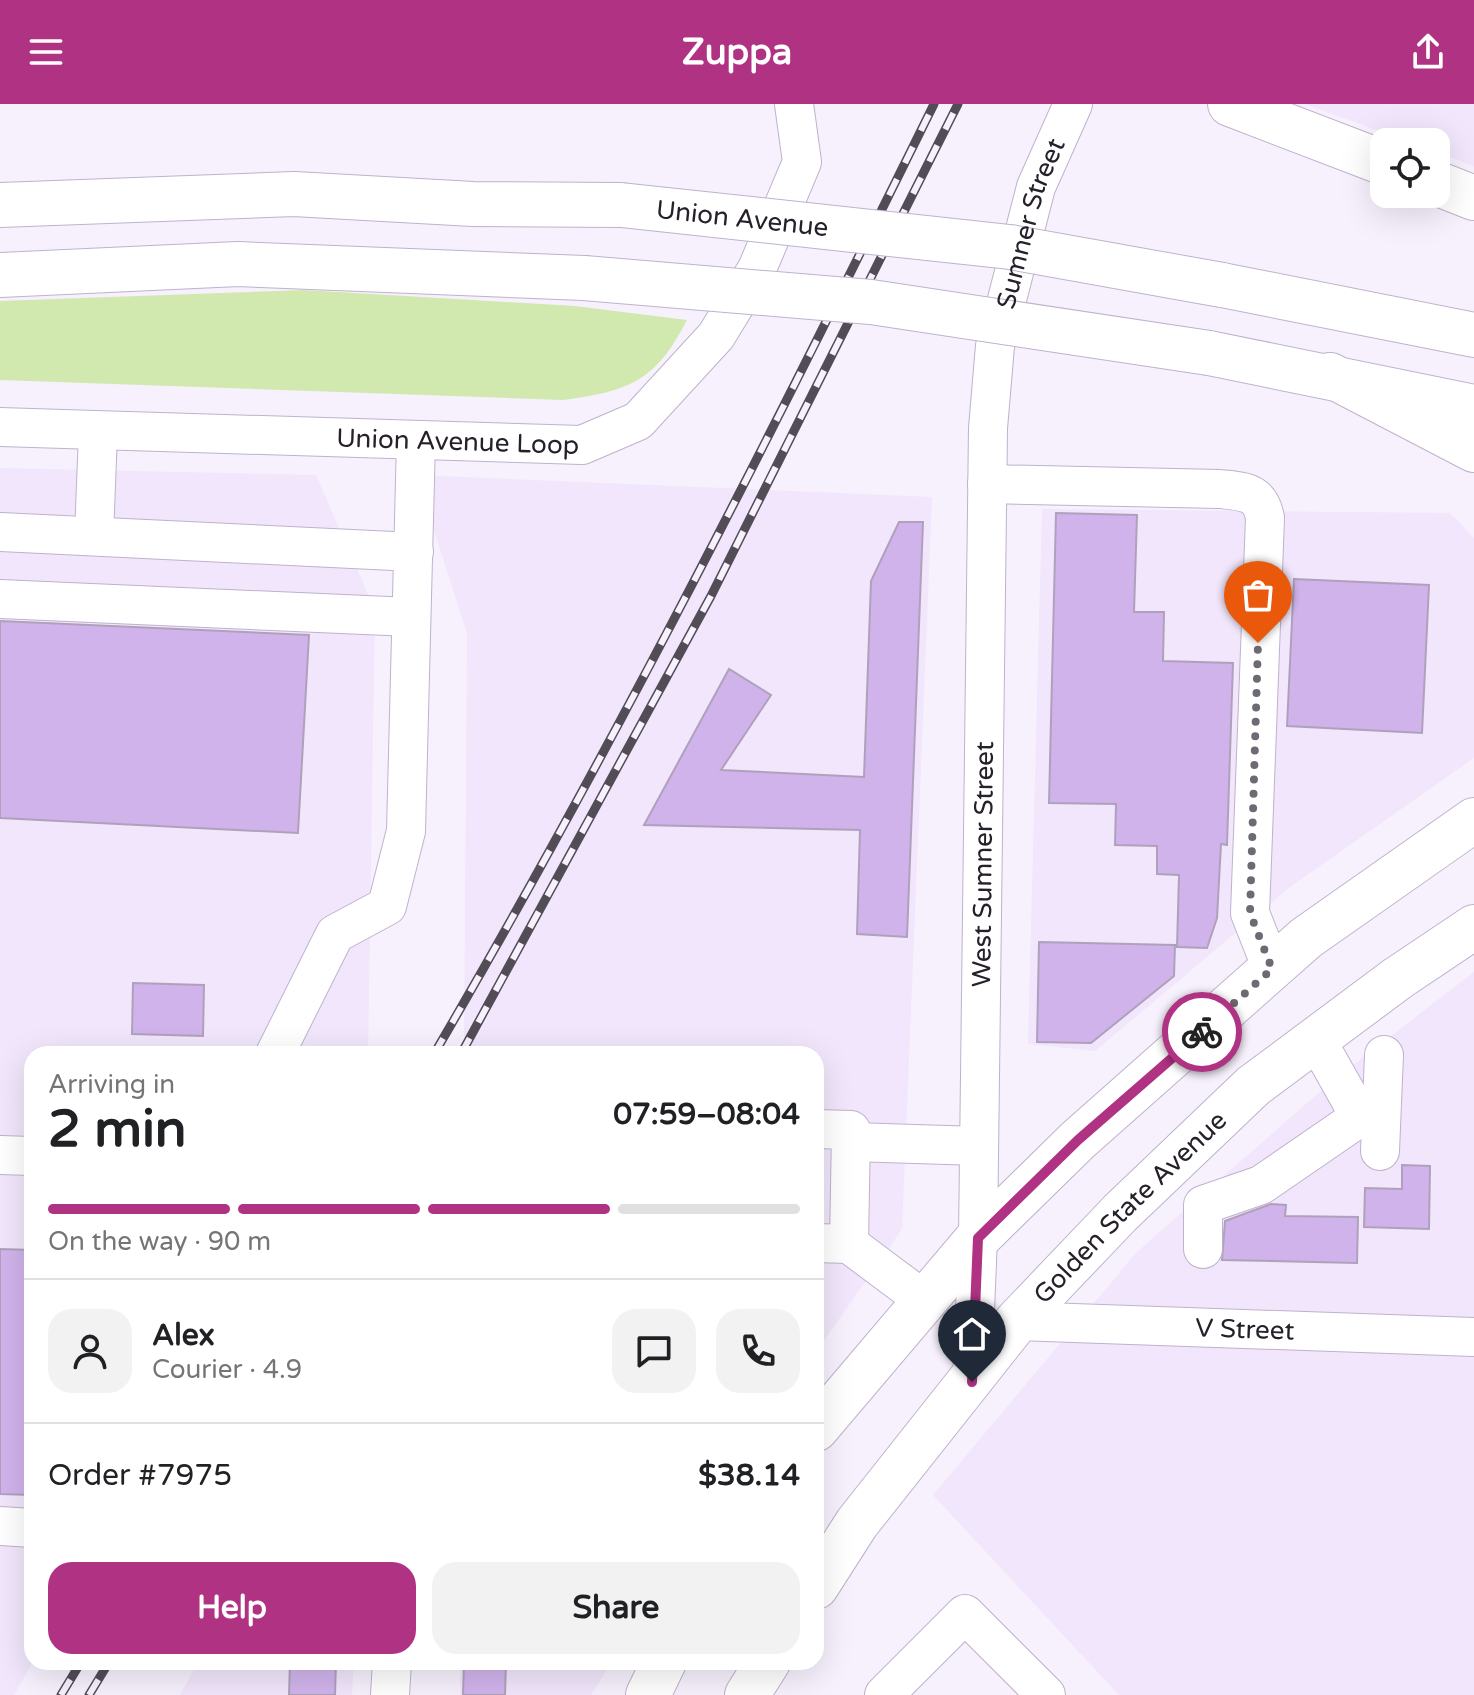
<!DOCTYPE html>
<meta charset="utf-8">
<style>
body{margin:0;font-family:"Varela Round",sans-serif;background:#f2f2f2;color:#202124;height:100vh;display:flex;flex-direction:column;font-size:30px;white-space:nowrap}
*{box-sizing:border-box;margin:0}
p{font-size:26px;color:#757577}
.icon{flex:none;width:44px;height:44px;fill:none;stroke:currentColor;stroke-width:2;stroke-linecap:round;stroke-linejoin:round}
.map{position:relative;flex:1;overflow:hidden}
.sheet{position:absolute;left:24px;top:942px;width:800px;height:624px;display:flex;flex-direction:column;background:#fff;border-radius:24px;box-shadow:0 8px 32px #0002}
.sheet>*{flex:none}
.fabs{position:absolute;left:1370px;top:24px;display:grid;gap:16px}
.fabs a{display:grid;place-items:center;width:80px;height:80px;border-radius:16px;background:#fff;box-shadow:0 8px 32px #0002;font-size:40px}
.pin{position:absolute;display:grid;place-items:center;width:68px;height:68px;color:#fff;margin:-82px -34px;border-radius:50% 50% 50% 0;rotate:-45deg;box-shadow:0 0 8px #0007}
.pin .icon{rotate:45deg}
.courier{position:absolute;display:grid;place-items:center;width:80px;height:80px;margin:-40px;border:6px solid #af3283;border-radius:50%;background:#fff;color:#222;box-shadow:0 2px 10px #0007}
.summary em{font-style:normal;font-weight:700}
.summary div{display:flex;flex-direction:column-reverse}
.summary{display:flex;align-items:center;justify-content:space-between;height:136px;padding:0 24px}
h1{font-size:52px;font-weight:700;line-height:60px}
.bar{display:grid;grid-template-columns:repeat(4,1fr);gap:12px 8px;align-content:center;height:96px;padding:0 24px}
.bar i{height:10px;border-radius:6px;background:#e0e0e0}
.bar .active{background:#af3283}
.bar p{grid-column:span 4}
.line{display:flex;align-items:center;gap:20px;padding:0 24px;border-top:2px solid #e0e0e0}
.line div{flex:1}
.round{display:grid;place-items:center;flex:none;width:84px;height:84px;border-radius:24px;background:#f2f2f2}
.cta{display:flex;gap:16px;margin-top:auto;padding:16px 24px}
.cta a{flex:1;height:92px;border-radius:24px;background:#af3283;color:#fff;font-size:32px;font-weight:700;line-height:92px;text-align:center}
.cta a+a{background:#f2f2f2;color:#202124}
header{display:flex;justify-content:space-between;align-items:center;height:104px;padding:0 24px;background:#af3283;color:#fff;font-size:36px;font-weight:700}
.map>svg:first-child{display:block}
.built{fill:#f1e6fb}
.green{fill:#d1e9ae}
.building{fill:#d0b3eb;stroke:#afa1bc;stroke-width:2}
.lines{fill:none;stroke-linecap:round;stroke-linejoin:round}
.minor-casing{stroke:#bfb2cc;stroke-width:40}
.major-casing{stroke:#bfb2cc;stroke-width:46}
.highway-casing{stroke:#bfb2cc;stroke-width:46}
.minor{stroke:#fff;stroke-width:38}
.major{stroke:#fff;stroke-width:44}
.highway{stroke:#fff;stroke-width:44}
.rail-casing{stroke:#524c57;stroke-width:9}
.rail{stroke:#f6f1fc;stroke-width:6;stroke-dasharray:18;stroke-linecap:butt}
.major-bridge-casing{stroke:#bfb2cc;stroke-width:46;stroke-linecap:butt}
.major-bridge{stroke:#fff;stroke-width:44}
.done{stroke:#6f6974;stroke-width:8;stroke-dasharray:0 14.4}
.route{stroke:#af3283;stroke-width:10}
.labels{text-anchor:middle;stroke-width:6;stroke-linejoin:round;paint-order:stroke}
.street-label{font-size:26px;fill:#26202b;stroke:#f6f1fc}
</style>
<header><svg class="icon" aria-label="menu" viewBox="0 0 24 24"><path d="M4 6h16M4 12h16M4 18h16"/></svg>Zuppa<svg class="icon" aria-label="share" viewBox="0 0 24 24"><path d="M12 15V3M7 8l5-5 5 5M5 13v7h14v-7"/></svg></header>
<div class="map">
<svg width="1474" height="1591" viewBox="0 0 1474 1591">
<rect width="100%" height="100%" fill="#f6f1fc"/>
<g class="built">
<path d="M1305,0H1474V62L1436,48V38H1409Z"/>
<path d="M0,364L316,371L375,506L368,950H32L33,1558L14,1591H0Z"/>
<path d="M416,371L932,393L902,1125L816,1248V950H464L467,529Z"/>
<path d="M1042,405L1450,409L1474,434V654L1290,783L1095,947L1028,940Z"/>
<path d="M1474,868V1591H1119L933,1391L1136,1149L1331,978Z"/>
<path d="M198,1558H354L352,1591H180Z"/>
<path d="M460,1558H612L591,1591H460Z"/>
</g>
<path class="green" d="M304,186L575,202L687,216C655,278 629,287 563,296L0,276V197Z"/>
<g class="building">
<path d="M1056,409L1137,411L1134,508H1164L1163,557L1233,559L1227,741L1221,740L1217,814L1207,844L1177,843L1179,771L1157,770V742L1115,741L1116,700L1049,699Z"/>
<path d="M899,418H923L907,833L857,830L860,726L644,721L729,565L771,591L721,666L864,673L871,477Z"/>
<path d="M1294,475L1429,481L1422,629L1287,622Z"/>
<path d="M0,517L309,531L298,729L0,714Z"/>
<path d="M1039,838L1175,841L1174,872L1091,939L1037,938Z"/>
<path d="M133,879L204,881L203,932L132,930Z"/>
<path d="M1402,1061L1430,1062L1429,1125L1364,1123L1365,1084L1402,1085Z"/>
<path d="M1271,1100L1286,1101L1285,1112L1358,1113L1357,1159L1222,1156L1225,1117Z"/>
<path d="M0,1145L32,1146V1391L0,1390Z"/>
<path d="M290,1558H336L335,1591H289Z"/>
<path d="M464,1558H506L505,1591H463Z"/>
</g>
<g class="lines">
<defs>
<g id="minor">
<path id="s1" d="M0,323L582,341L638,317L716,232L757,165L802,58L794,0"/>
<path d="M987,380L1220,385C1245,388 1260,387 1265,414L1250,809L1272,865"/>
<path d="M0,428L414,448"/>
<path d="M94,432L98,329"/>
<path d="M0,495L411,513"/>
<path d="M275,950L335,830L387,802L406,727L416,337"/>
<path d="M816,1025L851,1026L849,1140L816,1139"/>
<path d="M851,1038L979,1042"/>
<path d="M1380,1047L1384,951"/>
<path d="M0,1051L32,1052"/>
<path d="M849,1140L924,1196"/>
<path d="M1203,1145V1101L1261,1081L1360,1013L1316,935"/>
<path id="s2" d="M1017,1217L1474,1233"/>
<path id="s3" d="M972,1278L978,1134L988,324L995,242L1036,83L1073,0"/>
<path d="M0,1422L32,1424"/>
<path d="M390,1591L392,1558"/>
<path d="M884,1591L965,1510L1046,1591"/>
</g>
<g id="major">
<path d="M1230,0L1384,59"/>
<path d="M1436,79L1474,94"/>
<path d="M0,101L294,90L473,100L621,101"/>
<path d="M0,171L238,160L584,174"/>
<path d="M1222,181L1474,231"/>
<path d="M1209,249L1474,303"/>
</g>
<g id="highway">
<path d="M1330,271L1474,346"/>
<path d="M816,1325L978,1134L1078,1036L1306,834L1474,716"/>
<path id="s4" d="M816,1483L857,1419L1017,1217L1120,1109L1253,982L1398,874L1474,823"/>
<path d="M648,1591L664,1558"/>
<path d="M747,1591L768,1558"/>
</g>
</defs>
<use href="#minor" class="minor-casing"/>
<use href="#major" class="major-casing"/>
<use href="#highway" class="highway-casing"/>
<use href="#minor" class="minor"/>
<use href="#major" class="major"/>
<use href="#highway" class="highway"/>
<defs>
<g id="rail">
<path d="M434,950C615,641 776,321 934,0"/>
<path d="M461,950L711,492L958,0"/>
<path d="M61,1591L81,1558"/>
<path d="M89,1591L109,1558"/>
</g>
</defs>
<use href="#rail" class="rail-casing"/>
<use href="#rail" class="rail"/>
<defs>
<g id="major-bridge">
<path id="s5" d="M621,101L1010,143L1222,181"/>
<path d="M584,174L871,198L1209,249"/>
</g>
</defs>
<use href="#major-bridge" class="major-bridge-casing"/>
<use href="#major-bridge" class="major-bridge"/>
</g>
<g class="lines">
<path class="done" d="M1202,928L1272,865L1250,809L1258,539"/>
<path class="route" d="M972,1278L978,1134L1078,1036L1202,928"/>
</g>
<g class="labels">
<g class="street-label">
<text dy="9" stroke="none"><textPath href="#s5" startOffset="122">Union Avenue</textPath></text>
<text dy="9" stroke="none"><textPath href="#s3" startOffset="1164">Sumner Street</textPath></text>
<text dy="9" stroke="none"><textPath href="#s1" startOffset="458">Union Avenue Loop</textPath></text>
<text dy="9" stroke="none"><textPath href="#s3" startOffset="518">West Sumner Street</textPath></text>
<text dy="9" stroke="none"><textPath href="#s4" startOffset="494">Golden State Avenue</textPath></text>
<text dy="9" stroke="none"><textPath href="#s2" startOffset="228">V Street</textPath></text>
</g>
</g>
</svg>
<div class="fabs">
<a><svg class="icon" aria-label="locate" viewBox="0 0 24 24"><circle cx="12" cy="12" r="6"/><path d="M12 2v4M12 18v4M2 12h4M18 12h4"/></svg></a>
</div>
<div class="pin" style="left:1258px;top:539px;background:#ea580c"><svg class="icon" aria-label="bag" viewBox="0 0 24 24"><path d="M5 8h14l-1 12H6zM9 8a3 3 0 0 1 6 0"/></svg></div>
<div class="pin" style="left:972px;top:1278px;background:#1f2937"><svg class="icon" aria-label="home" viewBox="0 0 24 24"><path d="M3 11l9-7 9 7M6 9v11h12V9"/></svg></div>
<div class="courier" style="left:1202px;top:928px"><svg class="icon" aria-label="bike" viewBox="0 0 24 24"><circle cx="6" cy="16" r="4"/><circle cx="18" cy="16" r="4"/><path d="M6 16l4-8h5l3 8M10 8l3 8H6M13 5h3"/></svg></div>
<section class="sheet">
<div class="summary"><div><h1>2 min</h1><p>Arriving in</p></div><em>07:59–08:04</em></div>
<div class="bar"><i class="active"></i><i class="active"></i><i class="active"></i><i></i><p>On the way · 90 m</p></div>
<div class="line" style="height:144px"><a class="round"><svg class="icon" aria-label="person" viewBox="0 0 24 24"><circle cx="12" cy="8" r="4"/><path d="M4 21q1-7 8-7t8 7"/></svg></a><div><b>Alex</b><p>Courier · 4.9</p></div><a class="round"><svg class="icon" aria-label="chat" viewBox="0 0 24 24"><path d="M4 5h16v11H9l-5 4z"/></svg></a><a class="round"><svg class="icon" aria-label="phone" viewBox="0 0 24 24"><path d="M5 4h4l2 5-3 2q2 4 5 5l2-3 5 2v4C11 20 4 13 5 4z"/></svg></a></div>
<div class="line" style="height:104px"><div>Order #7975</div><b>$38.14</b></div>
<div class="cta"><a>Help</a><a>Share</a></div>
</section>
</div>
